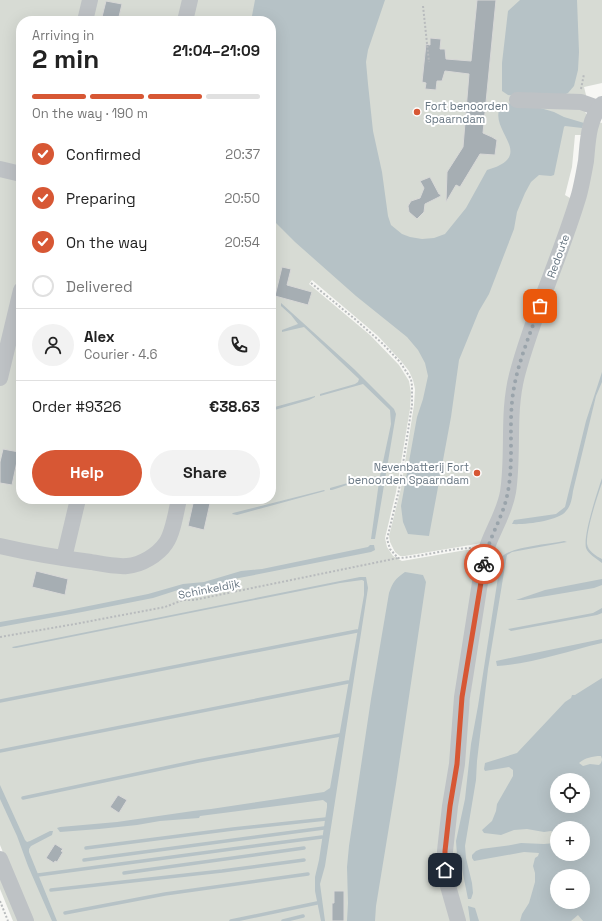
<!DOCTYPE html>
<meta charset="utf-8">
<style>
body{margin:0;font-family:"Space Grotesk",sans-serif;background:#f2f2f2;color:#222;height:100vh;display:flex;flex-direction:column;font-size:15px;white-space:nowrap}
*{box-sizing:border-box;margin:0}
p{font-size:13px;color:#767676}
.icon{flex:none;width:22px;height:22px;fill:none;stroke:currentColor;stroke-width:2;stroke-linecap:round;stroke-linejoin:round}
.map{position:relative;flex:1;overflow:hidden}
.sheet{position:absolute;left:16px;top:16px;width:260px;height:488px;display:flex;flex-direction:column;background:#fff;border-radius:16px;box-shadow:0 4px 16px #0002}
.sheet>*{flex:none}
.buttons{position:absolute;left:550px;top:773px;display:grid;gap:8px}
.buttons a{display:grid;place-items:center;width:40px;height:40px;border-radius:50%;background:#fff;box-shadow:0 4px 16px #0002;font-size:20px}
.pin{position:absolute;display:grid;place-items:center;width:34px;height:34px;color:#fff;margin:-17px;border-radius:8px;box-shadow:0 2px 6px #0006}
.courier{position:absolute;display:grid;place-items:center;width:40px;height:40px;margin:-20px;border:3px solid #d75734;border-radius:50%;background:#fff;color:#222;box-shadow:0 1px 5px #0007}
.headline em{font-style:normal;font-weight:700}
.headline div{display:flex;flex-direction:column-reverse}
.headline{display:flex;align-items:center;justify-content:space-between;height:68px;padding:0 16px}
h1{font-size:26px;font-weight:700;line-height:30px}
.bar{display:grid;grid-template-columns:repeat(4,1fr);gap:6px 4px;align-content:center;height:48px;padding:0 16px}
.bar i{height:5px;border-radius:3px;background:#e0e0e0}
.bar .current{background:#d75734}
.bar p{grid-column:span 4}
.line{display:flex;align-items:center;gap:10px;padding:0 16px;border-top:1px solid #e0e0e0}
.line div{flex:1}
.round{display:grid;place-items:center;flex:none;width:42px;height:42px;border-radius:21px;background:#f2f2f2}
ol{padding:0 16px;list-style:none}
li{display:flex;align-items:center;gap:12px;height:44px}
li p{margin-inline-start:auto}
li .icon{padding:4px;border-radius:50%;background:#d75734;color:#fff;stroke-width:4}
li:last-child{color:#767676}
li i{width:22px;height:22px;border:2px solid #e0e0e0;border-radius:50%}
.primary-button{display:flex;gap:8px;margin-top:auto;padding:8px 16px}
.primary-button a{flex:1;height:46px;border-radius:24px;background:#d75734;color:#fff;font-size:16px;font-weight:700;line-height:46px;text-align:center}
.primary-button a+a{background:#f2f2f2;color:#222}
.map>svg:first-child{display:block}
.green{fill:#d7dbd4;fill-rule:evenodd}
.water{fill:#b6c2c6;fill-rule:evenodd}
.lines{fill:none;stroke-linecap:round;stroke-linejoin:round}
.stream{stroke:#b6c2c6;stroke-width:3.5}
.building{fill:#a6aeb3;stroke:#d8d8d7}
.path{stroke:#b8bbbd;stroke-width:2;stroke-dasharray:2 2;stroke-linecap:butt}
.minor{stroke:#bec2c5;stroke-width:16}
.done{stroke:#9aa4ab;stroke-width:4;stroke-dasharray:0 7.2}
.route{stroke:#d75734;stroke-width:5}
.poi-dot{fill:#d75734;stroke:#fff;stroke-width:1.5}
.labels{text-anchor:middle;stroke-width:4;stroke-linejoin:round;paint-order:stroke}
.poi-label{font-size:11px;fill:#687783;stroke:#fff;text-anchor:start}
.street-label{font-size:11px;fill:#687783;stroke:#fff}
</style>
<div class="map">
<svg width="602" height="921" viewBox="0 0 602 921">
<rect width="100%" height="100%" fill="#f7f7f4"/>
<g class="green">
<path d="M0,0H602V83L584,87L586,95L584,110L587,115L585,135H575L572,167L565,195L575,201L518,362L506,483L482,543L405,556H400L395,552L390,542L389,536L401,488L414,405L415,389L413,380L409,371L401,361L378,336L312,280L309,284L370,335L399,365L409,381L411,393L410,409L396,492L385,538L387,547L393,556L402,561L466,550H473L478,552L449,791L455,921H31L0,845ZM21,21H271V499H21Z"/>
<path d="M595,121L602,123V921H462L448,872L484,584L503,518L515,402ZM557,780H583V806H557ZM557,828H583V854H557ZM557,876H583V902H557Z"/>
<path d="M0,870L21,921H13L0,889Z"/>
</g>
<g class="water">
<path d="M255,0H385L368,50L366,62L368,84L373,131L382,172L388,216L391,225L402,234L410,237L422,239L434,238L445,234L466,208L487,170C540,155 484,129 502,104L517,103V96L508,95L502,91V63L508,11L520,0H577L579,52L578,70L574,86L568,93L537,107L554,112L564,117L584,123L582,128L565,126L564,127L554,175L551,176L539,175L531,182L525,193L517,212L514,229L489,294L479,311L459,360L451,417L429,536L408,534L403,522L401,506L417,417L423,399L428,376L425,363L418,350L407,337L356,296L295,242L271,218V21H251Z"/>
<path d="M281,303L354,369L394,409L396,414L375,539H371L379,482C369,477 344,486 332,490H330V488L362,479L380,476L391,424L390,410L363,384L320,396V394L355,384L358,382L359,379L304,327L282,332V330L298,324L291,315L281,306Z"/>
<path d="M602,372V382L596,396L573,491C572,498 571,506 566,511C559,521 524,525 512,524L514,520L556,514L565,507L586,421Z"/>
<path d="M315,396V397L309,400L271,411V408Z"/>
<path d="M602,478V483C597,497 586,531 587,544C588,551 596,556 602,559V563C597,559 588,554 586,548C583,535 597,493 602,478Z"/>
<path d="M324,490L325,491L237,515L232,514L233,513Z"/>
<path d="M564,541L567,542L512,552L507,555L506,560L488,669L477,761L476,780L465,846L466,858L472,883L473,893L471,899H468L462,869L457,855L456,841L465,799L471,744L478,706L501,558C508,547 550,544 564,541Z"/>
<path d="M370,545H374L375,550L371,552L239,578L203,588L178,590L153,598L82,612L0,627V622L64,611L148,594L183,584L204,582L241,571L262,569L368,547Z"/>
<path d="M405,572L423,575L426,582L396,784L376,906L375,921H347L348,903L347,867L349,846L371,699L389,593C393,582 395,579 405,572Z"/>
<path d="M360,577H366L368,588L325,866L320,884L325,921H321L315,891V877L319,860L327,807V803L323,800L200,816L199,818L160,821L137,825L99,829L60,832L57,828L60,827L117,822L193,811L211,809L324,792L330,788L364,595V581L362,580L340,583L16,648H13L12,647Z"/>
<path d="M602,579V585L594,588L523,600H516L545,590Z"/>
<path d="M602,608V613L597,615L511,631L508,629L593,613Z"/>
<path d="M602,639V643C567,651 533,664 497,666L496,661Z"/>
<path d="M602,678V759L601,756C592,756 585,758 579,763L583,766L590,764L599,765L601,763L602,760V921H583L578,915L571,921H520L522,914L529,903L535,882V873L533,866L535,858L538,856L539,853L524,852L474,861L472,858V855L476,851L481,849L511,845L521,843L544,844L555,843L557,841V854H583V828H557V834L551,831L544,832L527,829L514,830L501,835L484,833L482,830L492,821L496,811L497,804L513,776V770L509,767L485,771L484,769L485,763L517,753L565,702L571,698L572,695H575ZM557,780H583V806H557ZM557,876H583V902H557Z"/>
<path d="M0,785L25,840L27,842L30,841L50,831H53L52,835L31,846L29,849V852L57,921H52L28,866L17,836L0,799Z"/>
<path d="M468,906L475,908L479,921H470Z"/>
</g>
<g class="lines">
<g class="stream">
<path d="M0,701L357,631"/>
<path d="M0,751L348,682"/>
<path d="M23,798L198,761L340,735"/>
<path d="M86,848L233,829L326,819"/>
<path d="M84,860L324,828"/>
<path d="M124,873L304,848"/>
<path d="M38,875L322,837"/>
<path d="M51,890L222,871L304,860"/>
<path d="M65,913L165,894L308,874"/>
<path d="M231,921L317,903"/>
<path d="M283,921L303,916"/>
</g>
</g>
<g class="building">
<path d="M477,0H496L483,133L492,137L497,140L495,155L480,154L460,187L456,185L446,202L447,172L463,147L469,74L445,71L442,81H437L436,90L425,89L426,83L422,82L426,44L430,45V38L441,39L440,49H445L446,59L471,61Z"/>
<path d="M106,1L122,4L118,21H101Z"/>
<path d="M430,177L439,194H440L441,196L425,204L424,212L417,219L409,212L408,206L411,201L420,198L424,188L420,181Z"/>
<path d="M282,267L291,269L287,285L312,292L308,305L275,296Z"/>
<path d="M3,449L19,452L12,485L0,483V462Z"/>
<path d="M194,499H211L204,530L188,526Z"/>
<path d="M36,571L68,579L65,595L32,587Z"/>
<path d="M118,795L127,800L119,813L110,807Z"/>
<path d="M55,844L63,849L61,851L63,852L57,862L55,861L54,863L46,858Z"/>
<path d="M334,891H344V921H332V903H334Z"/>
</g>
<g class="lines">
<g class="path">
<path d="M423,6L429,62"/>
<path d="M581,89L584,74"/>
<path d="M311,283L356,320L383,344L400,362L411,379L412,386V405L399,490L387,539L390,549L398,558C423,557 448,548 473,548"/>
<path d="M0,637L75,624L165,607L183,600H194L398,558"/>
<path d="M0,901L8,921"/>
</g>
<g class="minor">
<path d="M85,21L90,0"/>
<path d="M185,21L190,0"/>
<path d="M517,100L581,102L598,108"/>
<path d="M0,169L21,174"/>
<path d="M0,378L21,290"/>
<path d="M0,546C30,553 60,558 91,562C102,564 116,567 127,566C141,565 158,555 166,543C173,533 176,512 179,499"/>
<path d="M64,558L78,499"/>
<path d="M0,859L26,921"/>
<path d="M458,921L446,879L445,851L450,806L457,764L462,697L484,557C489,535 504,516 508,492C514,453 507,414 517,375C533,314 561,256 579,195C582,184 584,172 586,161C588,140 588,120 602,104"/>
</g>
</g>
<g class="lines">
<path class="done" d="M484,564C487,540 502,520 507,496C514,465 509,433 512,402C515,369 529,337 540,306"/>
<path class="route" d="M445,870V851L450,806L457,764L462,697L484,564"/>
</g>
<g class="poi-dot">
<circle cx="417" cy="112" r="4"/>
<circle cx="477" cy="473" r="4"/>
</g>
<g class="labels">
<g class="poi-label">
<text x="425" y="110">Fort benoorden<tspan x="425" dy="13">Spaarndam</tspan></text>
<text x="469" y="471" text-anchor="end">Nevenbatterij Fort<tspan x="469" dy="13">benoorden Spaarndam</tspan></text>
</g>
<g class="street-label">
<text transform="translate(558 256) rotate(-70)" y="4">Redoute</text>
<text transform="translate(209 589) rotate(-11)" y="4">Schinkeldijk</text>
</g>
</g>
</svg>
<div class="buttons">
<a><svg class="icon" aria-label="locate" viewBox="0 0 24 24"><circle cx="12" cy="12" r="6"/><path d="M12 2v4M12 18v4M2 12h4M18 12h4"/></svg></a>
<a>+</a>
<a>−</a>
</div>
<div class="pin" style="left:540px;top:306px;background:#ea580c"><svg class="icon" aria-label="bag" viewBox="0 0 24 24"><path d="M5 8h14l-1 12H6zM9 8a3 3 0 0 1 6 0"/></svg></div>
<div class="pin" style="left:445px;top:870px;background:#1f2937"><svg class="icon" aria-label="home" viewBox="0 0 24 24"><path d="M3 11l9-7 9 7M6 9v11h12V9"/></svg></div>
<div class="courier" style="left:484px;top:564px"><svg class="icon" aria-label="bike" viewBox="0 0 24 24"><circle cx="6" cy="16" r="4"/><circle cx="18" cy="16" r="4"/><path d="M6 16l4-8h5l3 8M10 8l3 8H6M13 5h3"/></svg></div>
<section class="sheet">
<div class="headline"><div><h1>2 min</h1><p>Arriving in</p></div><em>21:04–21:09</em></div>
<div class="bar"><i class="current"></i><i class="current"></i><i class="current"></i><i></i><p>On the way · 190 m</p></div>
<ol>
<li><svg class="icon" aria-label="check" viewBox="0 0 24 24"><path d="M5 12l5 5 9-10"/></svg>Confirmed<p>20:37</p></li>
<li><svg class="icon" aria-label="check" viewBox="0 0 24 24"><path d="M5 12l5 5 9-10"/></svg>Preparing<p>20:50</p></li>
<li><svg class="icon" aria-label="check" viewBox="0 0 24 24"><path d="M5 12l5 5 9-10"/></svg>On the way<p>20:54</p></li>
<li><i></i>Delivered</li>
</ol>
<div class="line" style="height:72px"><a class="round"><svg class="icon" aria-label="person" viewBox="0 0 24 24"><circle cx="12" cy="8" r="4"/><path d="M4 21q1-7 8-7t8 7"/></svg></a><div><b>Alex</b><p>Courier · 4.6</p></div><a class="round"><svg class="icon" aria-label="phone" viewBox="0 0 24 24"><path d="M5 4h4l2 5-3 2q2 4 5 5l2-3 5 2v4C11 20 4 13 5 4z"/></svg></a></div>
<div class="line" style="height:52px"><div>Order #9326</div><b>€38.63</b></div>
<div class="primary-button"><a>Help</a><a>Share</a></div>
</section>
</div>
